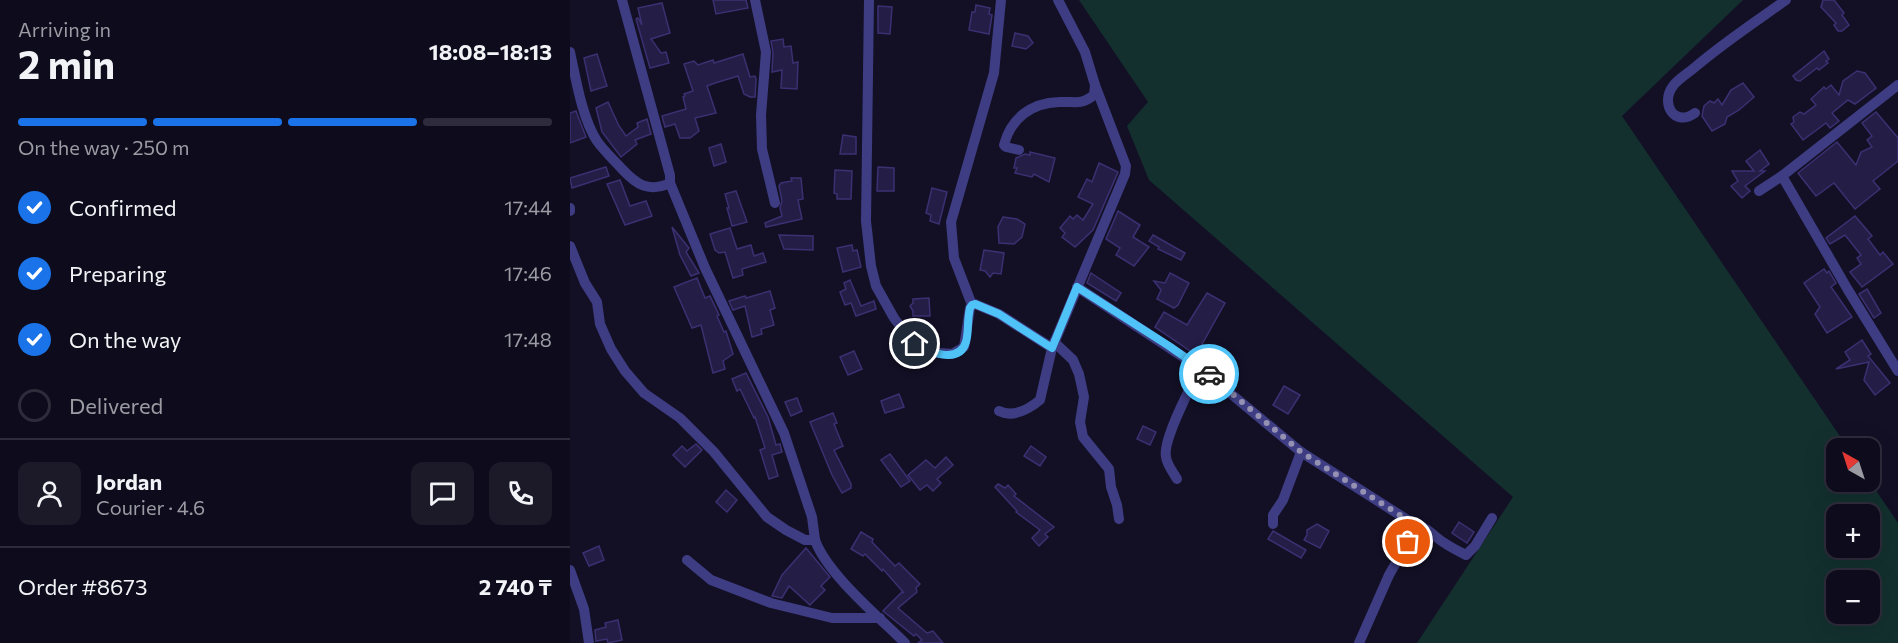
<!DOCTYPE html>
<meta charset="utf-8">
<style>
body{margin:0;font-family:Commissioner,sans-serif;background:#1c1a29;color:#f1f3f6;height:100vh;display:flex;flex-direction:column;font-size:22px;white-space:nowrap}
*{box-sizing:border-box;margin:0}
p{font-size:20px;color:#9b9ba3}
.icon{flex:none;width:33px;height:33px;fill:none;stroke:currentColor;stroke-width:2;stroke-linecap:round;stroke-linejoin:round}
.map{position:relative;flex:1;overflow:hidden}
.side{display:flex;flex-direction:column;background:#0e0c1c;width:570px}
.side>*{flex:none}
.needle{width:39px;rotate:321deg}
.controls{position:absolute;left:1256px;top:438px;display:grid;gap:12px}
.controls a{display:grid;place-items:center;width:54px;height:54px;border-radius:12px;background:#0e0c1c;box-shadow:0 6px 24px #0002,0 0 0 2px #2e2c3b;font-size:30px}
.pin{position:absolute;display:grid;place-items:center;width:51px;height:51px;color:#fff;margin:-26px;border:3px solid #fff;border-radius:50%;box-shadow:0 2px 6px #0007}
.courier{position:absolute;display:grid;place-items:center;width:60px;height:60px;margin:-30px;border:4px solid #4fc3f7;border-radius:50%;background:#fff;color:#222;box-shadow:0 2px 8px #0007}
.summary em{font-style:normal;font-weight:700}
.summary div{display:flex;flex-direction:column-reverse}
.summary{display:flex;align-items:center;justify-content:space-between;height:102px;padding:0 18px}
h1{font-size:39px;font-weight:700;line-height:45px}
.bar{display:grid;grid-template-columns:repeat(4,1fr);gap:9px 6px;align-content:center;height:72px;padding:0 18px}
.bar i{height:8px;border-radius:4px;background:#2e2c3b}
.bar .on{background:#1a73e8}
.bar p{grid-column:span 4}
.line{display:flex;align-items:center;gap:15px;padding:0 18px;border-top:2px solid #2e2c3b}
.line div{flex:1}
.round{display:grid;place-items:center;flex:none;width:63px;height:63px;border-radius:12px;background:#1c1a29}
ol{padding:0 18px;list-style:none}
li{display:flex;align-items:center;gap:18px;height:66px}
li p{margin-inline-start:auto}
li .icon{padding:6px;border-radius:50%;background:#1a73e8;color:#fff;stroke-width:4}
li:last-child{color:#9b9ba3}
li i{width:33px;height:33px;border:3px solid #2e2c3b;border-radius:50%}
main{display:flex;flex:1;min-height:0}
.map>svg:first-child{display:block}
.green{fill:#13302e;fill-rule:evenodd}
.building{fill:#241d46;stroke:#3b3071;stroke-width:1.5}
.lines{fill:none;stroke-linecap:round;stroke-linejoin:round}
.minor{stroke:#3e3d83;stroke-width:10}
.done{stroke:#9491b2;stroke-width:6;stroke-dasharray:0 10.8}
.route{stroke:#4fc3f7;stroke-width:8}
</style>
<main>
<section class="side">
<div class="summary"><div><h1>2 min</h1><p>Arriving in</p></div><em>18:08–18:13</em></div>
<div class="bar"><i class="on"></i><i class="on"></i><i class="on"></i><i></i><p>On the way · 250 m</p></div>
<ol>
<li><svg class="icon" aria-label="check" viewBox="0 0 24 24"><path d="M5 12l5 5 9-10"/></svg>Confirmed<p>17:44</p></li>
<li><svg class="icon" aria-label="check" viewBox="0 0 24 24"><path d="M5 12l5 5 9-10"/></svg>Preparing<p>17:46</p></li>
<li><svg class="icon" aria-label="check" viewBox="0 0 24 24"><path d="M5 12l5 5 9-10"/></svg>On the way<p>17:48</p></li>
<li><i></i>Delivered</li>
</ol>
<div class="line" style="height:108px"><a class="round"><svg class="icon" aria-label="person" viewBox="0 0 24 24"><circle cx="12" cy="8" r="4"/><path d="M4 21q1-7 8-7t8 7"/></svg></a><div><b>Jordan</b><p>Courier · 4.6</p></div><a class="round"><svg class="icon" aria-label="chat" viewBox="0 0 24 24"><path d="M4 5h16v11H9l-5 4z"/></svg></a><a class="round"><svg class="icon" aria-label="phone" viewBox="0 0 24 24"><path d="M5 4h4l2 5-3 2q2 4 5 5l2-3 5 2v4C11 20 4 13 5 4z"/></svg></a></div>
<div class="line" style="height:78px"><div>Order #8673</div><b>2 740 ₸</b></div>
</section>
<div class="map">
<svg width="1328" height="643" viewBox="0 0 1328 643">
<rect width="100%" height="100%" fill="#131026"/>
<path class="green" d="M509,0H1173L1052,116L1278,448H1266V482L1299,480L1328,523V643H847L943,497L579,180L557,126L578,102ZM1266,514H1299V548H1266ZM1266,580H1299V614H1266Z"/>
<g class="building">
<path d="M143,0H176L178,8L146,14Z"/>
<path d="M1253,0H1264L1274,13L1272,15L1279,25L1272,31H1268L1264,25L1266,23L1251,7Z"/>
<path d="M92,3L100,33L81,39L91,53L96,52L99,63L80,68L66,19L68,18L72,25L68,8Z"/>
<path d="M406,5L420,8L419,14L422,15L419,34L399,30L402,12H405Z"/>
<path d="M308,6L322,7L320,34L308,33Z"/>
<path d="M445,33L458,36L463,43L456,49L442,46Z"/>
<path d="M213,39L214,47L221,46L223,63L228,62L227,89L211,88L212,70L202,72L203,52L201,41Z"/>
<path d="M1254,51L1259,59L1256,61L1258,63L1249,70L1247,68L1230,81L1226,80L1223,76Z"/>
<path d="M27,54L37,86L21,91L14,58Z"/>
<path d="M173,54L180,77L185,76L186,79L185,97H180L174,94L168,76L145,83L137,86L146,113L125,118L129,131L120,138H110L105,124L95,127L92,116L116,109L113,97L115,96L114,94L123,91L114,64L124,61L128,65L143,60L144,63Z"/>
<path d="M1287,71L1295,73L1306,88L1285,104L1278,100L1262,113L1269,121L1260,128L1256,123L1233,140L1221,124L1224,122L1223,117L1230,112L1234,114L1246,105L1241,99L1254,87L1256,89L1261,85L1269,95L1273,81Z"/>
<path d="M1173,83L1184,97L1169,110L1157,117L1155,124L1142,131L1132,116L1134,106L1140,101L1144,103L1148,99L1152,105L1161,90Z"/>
<path d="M38,102L49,126L56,136L68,127L67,123L77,119L81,134L65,140L67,144L51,157L32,132L26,108Z"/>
<path d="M6,111L16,137L0,143V113Z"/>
<path d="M1306,112L1328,138V161L1303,181L1310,189L1285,209L1264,183L1246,196L1228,173L1267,142L1286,165L1291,152L1302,147L1297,140L1302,136L1292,123Z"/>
<path d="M273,135L286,137V154H270Z"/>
<path d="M151,144L156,162L144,166L139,148Z"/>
<path d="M1190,150L1199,164L1190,171H1195L1175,186L1180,191L1172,198L1161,186L1168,181L1162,171H1184L1176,161Z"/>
<path d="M460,152L485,158L479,182L464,174L462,177L445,173L447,168H444L446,158L455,154L460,155Z"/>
<path d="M529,163L548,172L523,230L505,247L492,237L495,233L490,228L500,216L503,219L507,215L513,220L523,204L508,197L517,179L522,182Z"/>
<path d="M36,167L39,176L2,188L0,178Z"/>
<path d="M308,167L324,168V191H307Z"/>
<path d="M265,170L282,171L281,199H267V194L264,193Z"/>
<path d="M221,178H231L233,199L228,200L232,219L196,227L195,223L212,216L210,208L212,201L209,186L211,183L222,181Z"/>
<path d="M50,180L60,206L76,201L82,216L55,225L37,184Z"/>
<path d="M362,188L377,192L369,224L360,221L361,215L356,213Z"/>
<path d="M166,191L177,222L162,226L157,208H159L155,194Z"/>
<path d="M548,211L570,225L563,237L579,247L564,266L546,255L550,248L536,239Z"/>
<path d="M1285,216L1302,236L1298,239L1310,255L1313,252L1323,264L1292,287L1280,272L1291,264L1287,258L1291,255L1275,235L1260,244L1256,238Z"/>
<path d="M433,217L447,219L455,224L452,237L444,244L429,243L428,227Z"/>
<path d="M102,227L119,248L116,252L129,273L121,276L110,255Z"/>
<path d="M160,228L167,249L181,245L184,256L193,253L196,262L172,269L173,275L163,278L155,252L149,253L145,250L140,234Z"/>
<path d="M209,235L243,236V250L214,249Z"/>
<path d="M583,235L615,253L611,260L588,249L589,247L579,241Z"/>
<path d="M282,245L283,251L287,250L291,267L273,272L267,248Z"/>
<path d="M414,250L434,253L431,274L423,273L420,277L415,271L410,270Z"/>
<path d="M1254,269L1257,273L1259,271L1266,283L1261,287L1282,317L1257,333L1245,314L1250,307L1234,283Z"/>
<path d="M521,273L551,293L546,301L517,283Z"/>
<path d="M600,273L619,283L608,305L604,308L587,299L591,290L584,281L595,283Z"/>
<path d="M127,278L135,298L140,296L149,315L147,316L154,332L156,331L163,354L153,361L155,369L143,373L131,325L122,328L104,287Z"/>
<path d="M280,280L291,306L304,301L306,309L286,316L281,303L275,305L270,292L276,289L274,283Z"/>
<path d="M1297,289L1311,313L1304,318L1289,294Z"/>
<path d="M200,291L205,308L200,310L204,325L191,329L192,334L182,337L175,306L163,310L159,301L175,296L176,298Z"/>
<path d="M637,293L655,303L626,355L585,327L594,312L617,325Z"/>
<path d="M359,298L360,316H343V311L340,306L343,303V299Z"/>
<path d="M1292,340L1301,354L1298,356L1320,383L1305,395L1294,380L1299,362L1266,369L1280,360L1275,352Z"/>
<path d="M284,351L292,369L278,375L270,357Z"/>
<path d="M176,373L198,417L206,445L210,444L212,452L202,455L208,476L199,479L190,450L195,448L185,417L184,418L170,389L167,391L162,379Z"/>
<path d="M714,386L730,395L718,414L703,405Z"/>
<path d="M329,394L334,407L315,413L311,401Z"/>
<path d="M227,398L232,411L221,416L215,402Z"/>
<path d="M263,413L267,423L264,424L273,446L264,450L281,484V488L272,493L262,475L240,422Z"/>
<path d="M573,426L586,432L580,445L567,439Z"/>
<path d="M126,444L132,450L115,467L103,455L112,446L117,451Z"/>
<path d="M461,446L476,457L470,466L454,456Z"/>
<path d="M320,454L340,481L331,487L311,460Z"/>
<path d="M376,457L383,465L367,479L371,483L363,491L357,485L350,490L338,475L356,460L365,468Z"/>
<path d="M428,484L435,488L438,485L446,494L444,496L484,527L475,534L478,537L469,546L462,538L470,530L446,512L447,511L425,487Z"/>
<path d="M156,490L167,500L157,512L146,502Z"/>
<path d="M889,522L904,532L897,543L882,533Z"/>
<path d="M747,524L759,531L750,548L734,540L737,535V530Z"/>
<path d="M703,531L736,550L731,558L698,539Z"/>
<path d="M291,532L303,539L302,542L325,566L329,563L350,584L346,588L347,592L328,608L357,633L363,631L373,643H348L352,640L346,634L344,636L313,611L332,592L334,593L313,569L312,571L295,554L293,556L281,549Z"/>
<path d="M29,546L34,560L19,566L13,553Z"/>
<path d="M236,548L260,577L251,586L255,590L240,605L219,586L212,598L202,596L212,575Z"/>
<path d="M48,620L52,640L38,643L37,639L26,641L25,630L36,627L35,623Z"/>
</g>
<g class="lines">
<g class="minor">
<path d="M52,0L100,175V183L135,268L214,433L242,517L245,540"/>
<path d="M185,0L196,52L191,115L192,149L205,203"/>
<path d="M299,0L296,221L301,266L306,286L324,318L337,335L345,344L359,352L382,354L394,347L400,308L402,305L405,304L429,314L482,348L555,174L556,166L525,85L515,52L488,0"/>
<path d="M0,52C6,79 12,118 27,141C34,151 44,160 52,169C66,184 78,193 100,183"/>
<path d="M1328,85L1212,176L1278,290L1328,371"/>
<path d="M1125,113C1104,128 1090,103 1103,86C1108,79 1117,74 1124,68C1153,43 1185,22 1216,0"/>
<path d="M449,150L436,147L434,145C441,118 461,103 489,102C505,101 510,106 524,95L525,85"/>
<path d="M1189,191L1212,176"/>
<path d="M0,208V211"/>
<path d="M0,246L15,283L27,302L30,324L41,349L55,371L74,393L110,418L144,452L197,517L216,530L235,540H245C257,574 309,617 335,643"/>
<path d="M507,287L630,368L731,452L847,526C858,527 864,537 873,542C880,547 888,551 896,555L905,546L922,518"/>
<path d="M402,305L384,258L381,222L424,73L431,0"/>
<path d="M484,342L503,360L509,374L514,397L510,422L513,437L539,469L541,487L547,505L549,519"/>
<path d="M429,411C443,418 459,409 470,400L482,348"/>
<path d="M607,479C603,472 597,465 596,457C592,440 622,385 630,368"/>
<path d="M703,524V515L713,500L731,452"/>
<path d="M117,560L141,580L201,603L262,618H310"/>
<path d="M0,570L14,609L19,643"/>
<path d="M789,643L819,575L847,526"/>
</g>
</g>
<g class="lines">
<path class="done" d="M639,374L731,452L847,526L838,542"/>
<path class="route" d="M345,344C358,352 389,365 396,342C399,331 397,320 400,308L402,305L405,304L429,314L482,348L507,287L599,346L639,374"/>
</g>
</svg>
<div class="controls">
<a><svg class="needle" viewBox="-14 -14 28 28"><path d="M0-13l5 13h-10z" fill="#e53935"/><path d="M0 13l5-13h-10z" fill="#9b9ba3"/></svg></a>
<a>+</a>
<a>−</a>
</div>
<div class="pin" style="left:838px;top:542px;background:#ea580c"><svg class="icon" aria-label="bag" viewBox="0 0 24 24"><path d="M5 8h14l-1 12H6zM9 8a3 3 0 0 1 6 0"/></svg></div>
<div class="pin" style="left:345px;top:344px;background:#1f2937"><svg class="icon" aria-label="home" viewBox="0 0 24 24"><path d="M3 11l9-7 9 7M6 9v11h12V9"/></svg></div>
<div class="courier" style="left:639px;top:374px"><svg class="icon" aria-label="car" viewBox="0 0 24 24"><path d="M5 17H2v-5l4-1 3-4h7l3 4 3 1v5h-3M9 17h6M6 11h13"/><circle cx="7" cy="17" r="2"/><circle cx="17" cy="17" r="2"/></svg></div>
</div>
</main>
